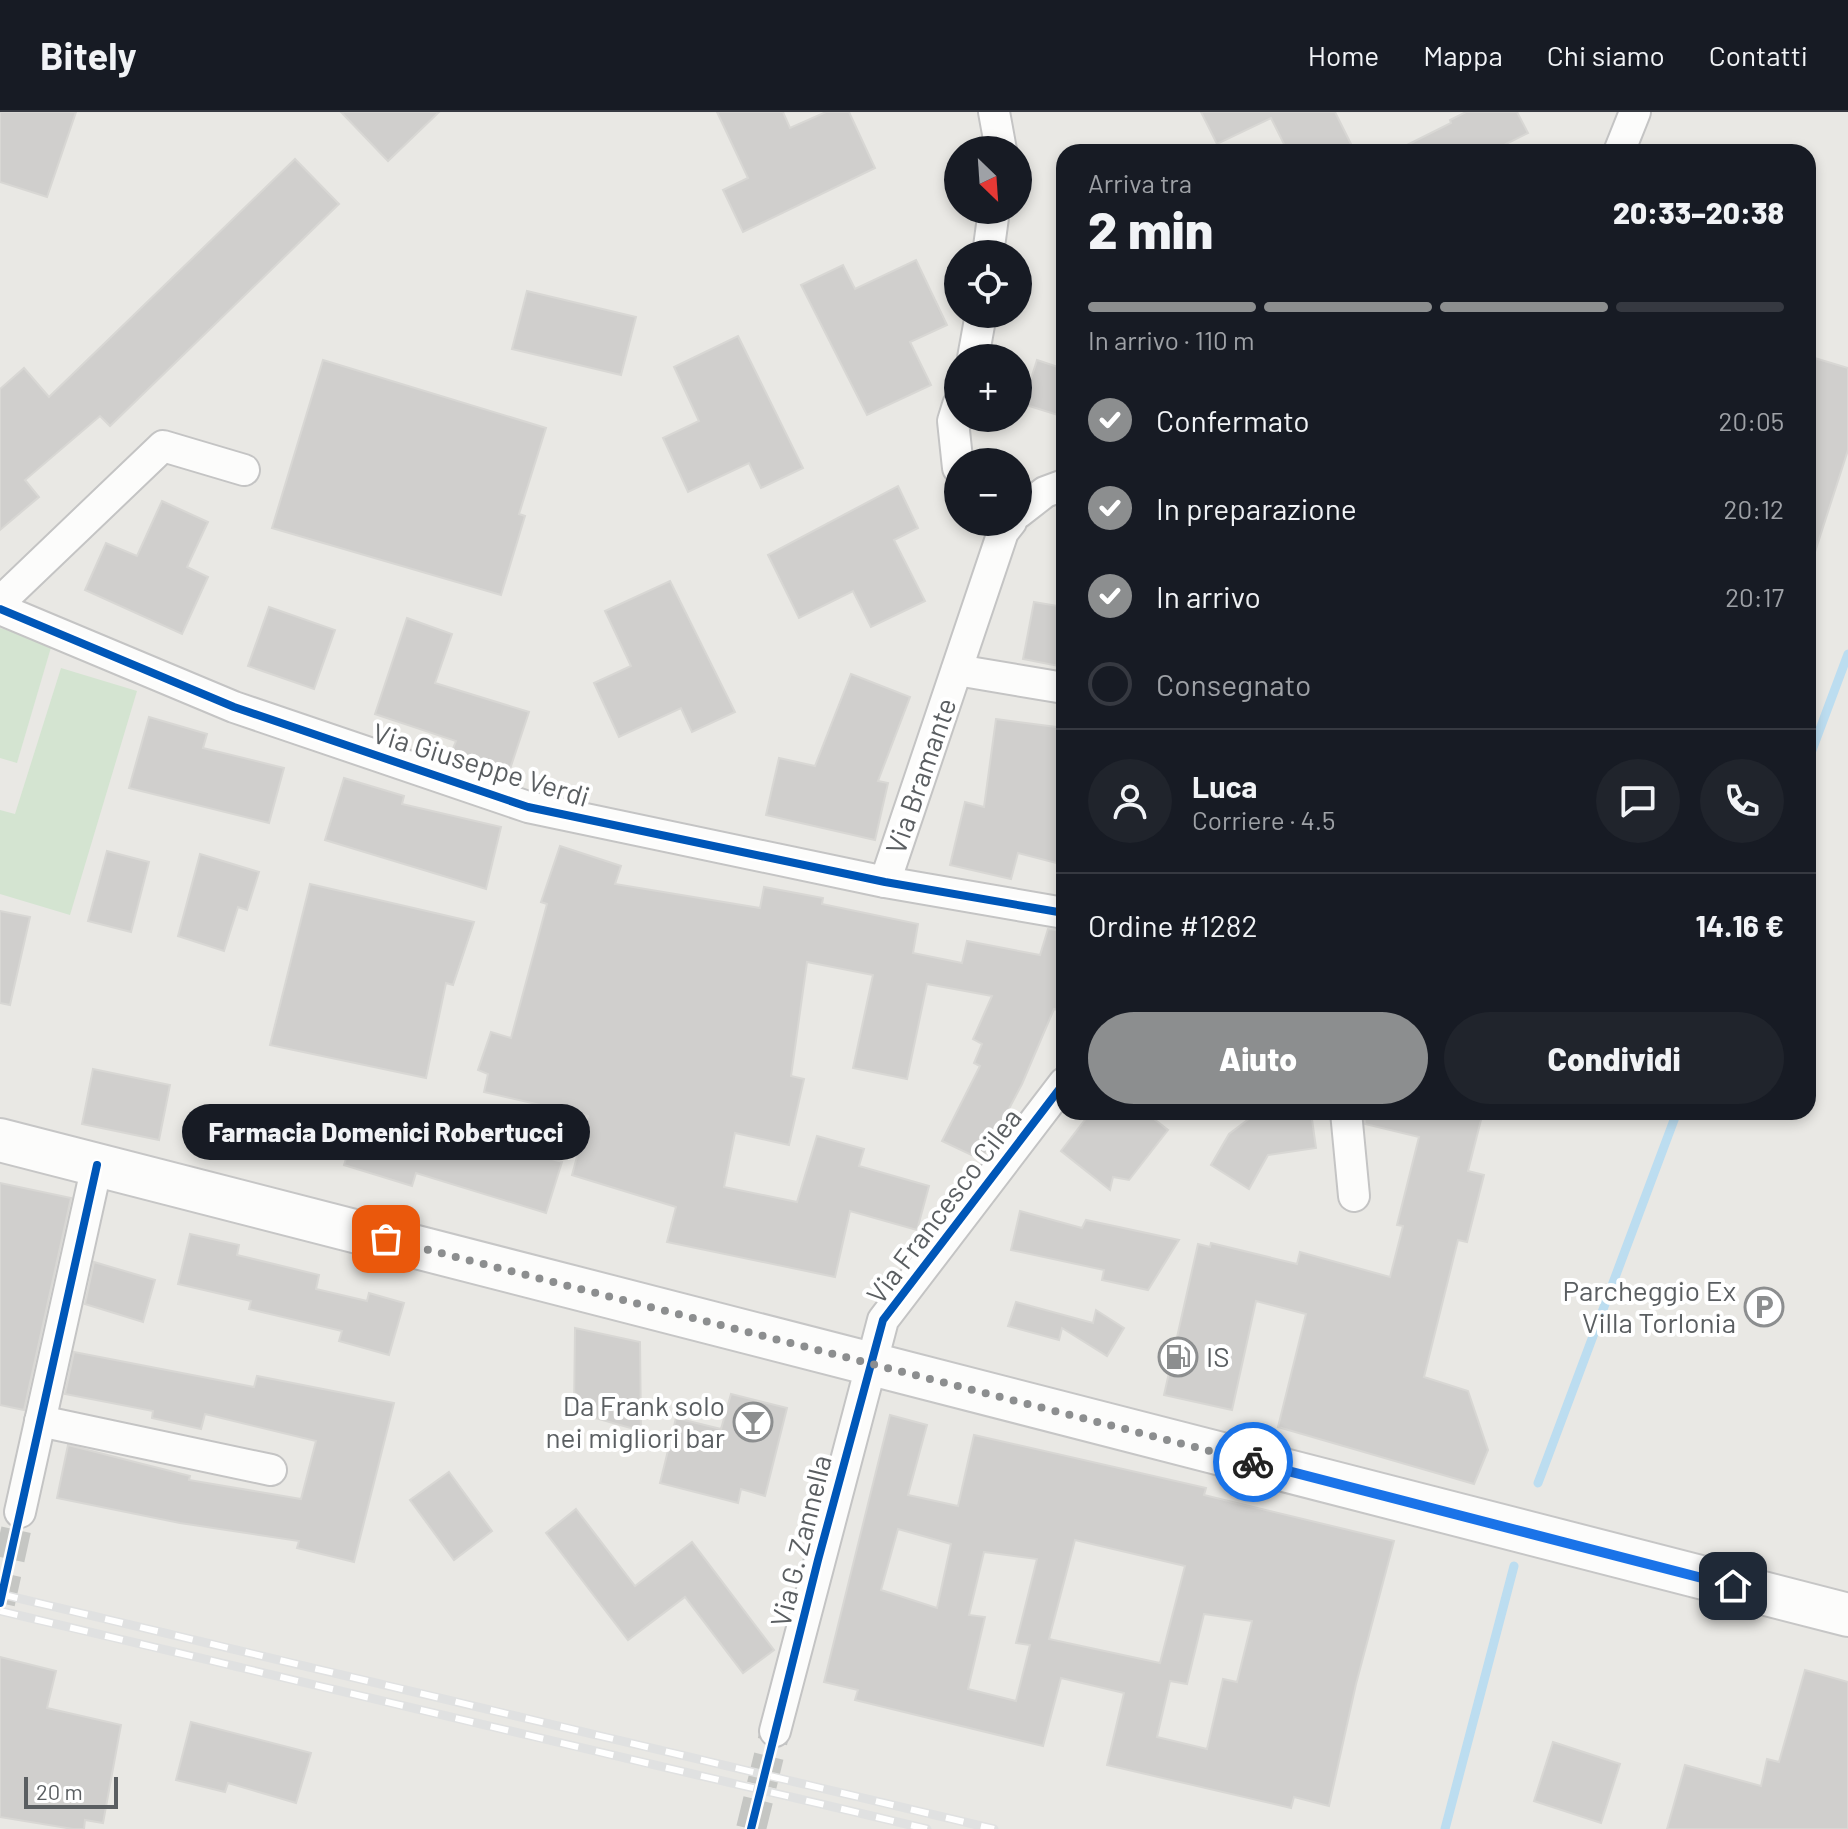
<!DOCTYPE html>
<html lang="it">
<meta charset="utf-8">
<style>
body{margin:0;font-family:Barlow,sans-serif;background:#20242c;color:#f1f3f6;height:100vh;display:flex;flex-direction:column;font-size:30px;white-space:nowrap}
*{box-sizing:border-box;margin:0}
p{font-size:26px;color:#9ea1a6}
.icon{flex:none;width:44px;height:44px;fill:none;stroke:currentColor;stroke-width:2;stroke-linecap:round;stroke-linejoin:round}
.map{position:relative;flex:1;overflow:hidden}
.drawer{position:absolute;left:1056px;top:32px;width:760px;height:976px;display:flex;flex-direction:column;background:#171b24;border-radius:24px;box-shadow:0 4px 12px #0003}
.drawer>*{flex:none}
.needle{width:52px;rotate:155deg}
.controls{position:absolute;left:944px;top:24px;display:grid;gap:16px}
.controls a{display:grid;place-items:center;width:88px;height:88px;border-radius:50%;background:#171b24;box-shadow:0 4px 12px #0003;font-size:40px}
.scale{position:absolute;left:24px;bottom:20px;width:94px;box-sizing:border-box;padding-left:8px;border:4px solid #5a5e61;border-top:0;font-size:22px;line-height:28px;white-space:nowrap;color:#5a5e61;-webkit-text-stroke:6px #fff;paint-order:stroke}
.pin{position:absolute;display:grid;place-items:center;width:68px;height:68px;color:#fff;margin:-34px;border-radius:16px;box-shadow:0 4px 12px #0006}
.courier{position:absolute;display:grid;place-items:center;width:80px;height:80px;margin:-40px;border:6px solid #1a73e8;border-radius:50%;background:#fff;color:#222;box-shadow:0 2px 10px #0007}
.bubble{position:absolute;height:56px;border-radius:28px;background:#171b24;box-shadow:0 4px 12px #0003;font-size:26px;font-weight:800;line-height:56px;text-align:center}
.headline em{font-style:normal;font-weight:800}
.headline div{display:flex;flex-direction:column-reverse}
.headline{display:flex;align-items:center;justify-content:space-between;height:136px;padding:0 32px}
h1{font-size:52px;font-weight:800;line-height:60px}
.bar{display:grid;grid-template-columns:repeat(4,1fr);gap:12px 8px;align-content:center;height:96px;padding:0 32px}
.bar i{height:10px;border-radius:6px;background:#363941}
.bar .active{background:#8c8e8f}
.bar p{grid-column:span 4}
.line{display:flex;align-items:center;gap:20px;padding:0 32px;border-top:2px solid #363941}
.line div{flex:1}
.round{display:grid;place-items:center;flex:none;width:84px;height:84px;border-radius:42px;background:#20242c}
ol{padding:0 32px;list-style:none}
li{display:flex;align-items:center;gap:24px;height:88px}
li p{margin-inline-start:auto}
li .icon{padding:8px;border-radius:50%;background:#8c8e8f;color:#fff;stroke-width:4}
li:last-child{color:#9ea1a6}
li i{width:44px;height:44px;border:4px solid #363941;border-radius:50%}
.cta{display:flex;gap:16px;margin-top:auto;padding:16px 32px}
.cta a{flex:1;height:92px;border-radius:48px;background:#8c8e8f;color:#fff;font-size:32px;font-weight:800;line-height:92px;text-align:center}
.cta a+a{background:#20242c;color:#f1f3f6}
header{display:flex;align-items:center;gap:48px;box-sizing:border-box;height:112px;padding:0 40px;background:#171b24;border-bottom:2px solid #363941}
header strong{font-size:38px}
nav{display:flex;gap:44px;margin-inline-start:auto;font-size:28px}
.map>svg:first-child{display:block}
.green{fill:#d4e4d1}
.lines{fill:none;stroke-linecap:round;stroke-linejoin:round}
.stream{stroke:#bcddf0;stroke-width:9}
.building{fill:#d0cfcd;stroke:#d8d7d4;stroke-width:2;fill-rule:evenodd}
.minor-tunnel{stroke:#c5c6c3;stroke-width:30;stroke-dasharray:30 15;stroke-linecap:butt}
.minor-casing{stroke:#c4c4c4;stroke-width:34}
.secondary-casing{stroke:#c6c6c6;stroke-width:46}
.minor{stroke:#fcfcfb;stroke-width:30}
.secondary{stroke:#fcfcfb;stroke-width:42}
.rail-casing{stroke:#e0e1e1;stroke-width:9}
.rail{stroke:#fff;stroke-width:6;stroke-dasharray:18;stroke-linecap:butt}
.cycleway-casing{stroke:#fff;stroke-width:13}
.cycleway{stroke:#0057b8;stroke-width:8}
.done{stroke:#8c8e8f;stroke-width:8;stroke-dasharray:0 14.4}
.route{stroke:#1a73e8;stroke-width:10}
.labels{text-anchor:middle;stroke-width:8;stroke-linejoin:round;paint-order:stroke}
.street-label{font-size:28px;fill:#5a5e61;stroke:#fff}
.poi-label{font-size:28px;fill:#5a5e61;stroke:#fff;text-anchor:end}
</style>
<header>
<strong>Bitely</strong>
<nav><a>Home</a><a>Mappa</a><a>Chi siamo</a><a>Contatti</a></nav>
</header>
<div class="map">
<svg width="1848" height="1717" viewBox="0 0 1848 1717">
<rect width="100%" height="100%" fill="#e9e8e4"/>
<g class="green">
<path d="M0,516L52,532L17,651L0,646Z"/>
<path d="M61,556L137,579L70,803L0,782V698L15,702Z"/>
</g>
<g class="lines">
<g class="stream">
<path d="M1808,649L1848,542"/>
<path d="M1538,1371L1677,1000"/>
<path d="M1445,1717L1514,1454"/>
</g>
</g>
<g class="building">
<path d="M0,0H76L47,85L0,70Z"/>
<path d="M341,0H439L388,49Z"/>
<path d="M717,0H783L790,16L826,0H849L875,56L743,120L723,78L748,66Z"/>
<path d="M1201,0H1335L1355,40H1288L1271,6L1217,32Z"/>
<path d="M1466,0H1517L1528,21L1504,33L1507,40H1393L1451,11L1450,8Z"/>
<path d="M295,47L339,92L110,314L100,304L25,368L39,385L0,418V277L24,256L49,285Z"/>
<path d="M916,148L947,213L910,230L931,273L867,303L801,173L843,153L855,177Z"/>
<path d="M527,179L636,205L621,263L512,237Z"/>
<path d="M738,224L803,356L761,376L749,351L688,380L663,326L699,309L674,255Z"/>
<path d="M1808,244L1848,256V338L1813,446L1808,445Z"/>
<path d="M323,248L546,316L519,402L525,404L501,483L272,416Z"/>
<path d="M1037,248L1064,257V305L1023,292Z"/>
<path d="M898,374L918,416L894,428L925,489L871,515L853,479L799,506L768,443Z"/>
<path d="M162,389L208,410L187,455L208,465L182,522L85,478L106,431L137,444Z"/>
<path d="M670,469L735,600L692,620L681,596L619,625L594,571L631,554L605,499Z"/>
<path d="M1034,490L1064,495V555L1023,547Z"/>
<path d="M269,495L335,518L314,577L248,554Z"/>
<path d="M407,506L452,522L435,571L529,600L510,657L452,639L456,629L375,602Z"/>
<path d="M851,562L910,585L878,669L888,671L875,728L766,703L779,646L815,654Z"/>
<path d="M149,605L207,622L203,636L284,656L269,711L129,676Z"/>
<path d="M996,607L1064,616V753L1018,741L1011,767L950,753L965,690L984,695Z"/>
<path d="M344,666L404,684L402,692L501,715L486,777L325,728Z"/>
<path d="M560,734L621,754L615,772L760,796L764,775L823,786L822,792L918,812L913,841L962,851L967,829L1040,843L1048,817L1064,819V900L1054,897L1022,972L982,1048L942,1029L980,954L974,951L982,932L973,927L992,884L927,872L907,967L853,956L873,863L807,850L791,964L804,967L789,1033L735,1021L724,1075L797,1090L817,1024L864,1037L859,1054L929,1074L917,1118L850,1099L835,1165L667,1130L676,1095L572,1063L588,1004L484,980L488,962L478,958L491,920L511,926L547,792L541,790Z"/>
<path d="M107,739L149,750L131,820L88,809Z"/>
<path d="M200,742L259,760L247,798L238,795L224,839L178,824Z"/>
<path d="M310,772L474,810L453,873L446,871L426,966L270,933Z"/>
<path d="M0,799L30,805L10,893L0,891Z"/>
<path d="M93,957L170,973L159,1028L82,1012Z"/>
<path d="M362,997L474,1031L476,1024L562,1050L546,1101L416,1061L412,1074L344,1053Z"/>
<path d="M1091,1000H1145L1168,1018L1129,1068L1113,1065L1110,1078L1061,1039Z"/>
<path d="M1258,1000H1311L1316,1036L1268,1043L1249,1077L1211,1053L1229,1022Z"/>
<path d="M1364,1000H1483L1468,1059L1484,1063L1467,1130L1458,1128L1424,1265L1468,1279L1488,1338L1474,1372L1278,1315L1306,1202L1256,1189L1232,1298L1164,1283L1198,1132L1210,1135L1211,1131L1297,1152L1300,1140L1390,1165L1403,1114L1397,1113L1419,1025L1365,1012Z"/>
<path d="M0,1071L71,1086L24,1298L0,1293Z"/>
<path d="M1020,1099L1082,1116L1086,1108L1179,1128L1148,1178L1102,1168L1104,1158L1011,1138Z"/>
<path d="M190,1122L239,1133L237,1143L319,1163L316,1177L367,1189L369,1181L404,1191L389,1243L339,1229L342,1219L249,1197L251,1189L178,1172Z"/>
<path d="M94,1150L155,1168L143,1210L85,1192Z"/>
<path d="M1016,1190L1093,1211L1096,1198L1124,1216L1107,1244L1062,1216L1059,1228L1008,1214Z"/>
<path d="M575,1216L640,1230L641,1319L574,1300Z"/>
<path d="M74,1240L254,1275L257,1264L394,1291L354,1450L297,1436L299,1429L180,1411L57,1386L68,1333L190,1364L189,1368L301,1387L316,1329L205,1302L201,1317L152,1306L153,1299L65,1282Z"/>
<path d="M731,1282L787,1296L765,1384L741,1377L738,1391L660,1371L676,1306L721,1317Z"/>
<path d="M890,1303L927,1313L908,1383L958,1394L974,1323L1206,1376L1204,1383L1394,1429L1356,1572L1329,1694L1294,1685L1291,1696L1107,1653L1124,1581L1061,1566L1043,1634L855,1588L858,1578L824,1570ZM898,1417L951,1432L937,1496L881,1478ZM1075,1428L1185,1454L1160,1551L1049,1527ZM984,1440L1037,1447L1016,1531L1030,1533L1016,1589L968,1577L985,1505L969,1503ZM1204,1502L1252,1509L1237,1570L1223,1567L1207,1637L1157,1625L1170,1569L1187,1572Z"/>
<path d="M449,1360L492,1419L454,1448L410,1388Z"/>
<path d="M576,1397L635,1474L692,1430L774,1538L743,1561L685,1485L628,1528L546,1421Z"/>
<path d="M0,1545L56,1559L47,1596L121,1613L103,1711L85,1708L84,1717H73L0,1705Z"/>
<path d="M1805,1558L1848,1570V1717H1667L1685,1653L1761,1674L1767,1647L1779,1650Z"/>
<path d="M191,1610L311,1641L296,1691L228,1671L225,1680L176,1668Z"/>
<path d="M1553,1630L1620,1652L1601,1711L1534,1689Z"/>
</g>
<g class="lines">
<g class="minor-tunnel">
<path d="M0,1491L20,1400"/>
<path d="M751,1717L775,1619"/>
</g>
<defs>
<g id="minor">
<path d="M994,0L1001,38"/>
<path d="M1619,40L1635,0"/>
<path d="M988,142L994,98"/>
<path d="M973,246L981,202"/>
<path d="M958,293L953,309L958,356"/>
<path d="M1018,401L1045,380L1064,373"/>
<path d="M0,490L163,334L244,358"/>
<path d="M0,497L234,595L528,695L885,770L1064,801"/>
<path d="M957,558L1064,576"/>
<path d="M885,770L1003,420L1011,410"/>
<path d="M1346,1000L1354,1084"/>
<path d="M40,1309L271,1358"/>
<path d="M20,1400L97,1053"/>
<path d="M775,1619L883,1208L1064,971"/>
</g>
<path id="secondary" d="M0,1028L1848,1503"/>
</defs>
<use href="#minor" class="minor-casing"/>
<use href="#secondary" class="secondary-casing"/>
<use href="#minor" class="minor"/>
<use href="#secondary" class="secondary"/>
<defs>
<g id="rail">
<path d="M0,1482L994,1717"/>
<path d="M0,1499L927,1717"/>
</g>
</defs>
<use href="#rail" class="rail-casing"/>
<use href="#rail" class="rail"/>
<defs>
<g id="cycleway">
<path d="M0,497L234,595L528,695L885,770L1064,801"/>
<path d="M0,1491L97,1053"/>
<path d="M751,1717L818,1448L883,1208L1064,971"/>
</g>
</defs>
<use href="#cycleway" class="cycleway-casing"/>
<use href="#cycleway" class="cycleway"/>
</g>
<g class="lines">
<path class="done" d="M386,1127L1253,1350"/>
<path class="route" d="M1253,1350L1733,1474"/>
</g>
<defs>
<symbol id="parking-ring" viewBox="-11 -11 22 22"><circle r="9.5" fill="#fff" stroke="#8c8e8f" stroke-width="1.5"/><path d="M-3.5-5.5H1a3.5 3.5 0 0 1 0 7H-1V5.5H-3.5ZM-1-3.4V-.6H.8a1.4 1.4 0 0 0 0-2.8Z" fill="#8c8e8f"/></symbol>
<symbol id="fuel-ring" viewBox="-11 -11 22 22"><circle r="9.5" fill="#fff" stroke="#8c8e8f" stroke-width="1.5"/><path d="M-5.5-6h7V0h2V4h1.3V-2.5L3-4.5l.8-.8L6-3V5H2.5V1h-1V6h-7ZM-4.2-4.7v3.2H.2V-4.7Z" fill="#8c8e8f"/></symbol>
<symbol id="bar-ring" viewBox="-11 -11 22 22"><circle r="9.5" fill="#fff" stroke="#8c8e8f" stroke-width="1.5"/><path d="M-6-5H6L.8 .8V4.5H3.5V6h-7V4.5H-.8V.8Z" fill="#8c8e8f"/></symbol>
</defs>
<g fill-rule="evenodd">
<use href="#parking-ring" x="1742" y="1173" width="44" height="44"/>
<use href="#fuel-ring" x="1156" y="1223" width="44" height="44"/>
<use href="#bar-ring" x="731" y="1288" width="44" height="44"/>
</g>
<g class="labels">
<g class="street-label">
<text transform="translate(481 653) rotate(17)" y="10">Via Giuseppe Verdi</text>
<text transform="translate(921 664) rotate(-71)" y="10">Via Bramante</text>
<text transform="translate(944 1094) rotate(-53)" y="10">Via Francesco Cilea</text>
<text transform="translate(801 1429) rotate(-76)" y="10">Via G. Zannella</text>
</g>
<g class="poi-label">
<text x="1736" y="1189">Parcheggio Ex<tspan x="1736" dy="32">Villa Torlonia</tspan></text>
<text x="1206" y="1255" text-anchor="start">IS</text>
<text x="725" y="1304">Da Frank solo<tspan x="725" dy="32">nei migliori bar</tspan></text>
</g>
</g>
</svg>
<div class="controls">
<a><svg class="needle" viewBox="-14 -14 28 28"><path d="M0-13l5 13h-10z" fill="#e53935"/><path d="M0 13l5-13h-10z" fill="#9ea1a6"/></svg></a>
<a><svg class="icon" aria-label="locate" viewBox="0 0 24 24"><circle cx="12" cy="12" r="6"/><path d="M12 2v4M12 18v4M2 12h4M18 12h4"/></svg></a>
<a>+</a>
<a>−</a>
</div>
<div class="scale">20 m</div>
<div class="pin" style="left:386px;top:1127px;background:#ea580c"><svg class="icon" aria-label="bag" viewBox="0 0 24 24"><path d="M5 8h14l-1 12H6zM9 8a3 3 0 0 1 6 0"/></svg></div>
<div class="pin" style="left:1733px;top:1474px;background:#1f2937"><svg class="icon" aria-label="home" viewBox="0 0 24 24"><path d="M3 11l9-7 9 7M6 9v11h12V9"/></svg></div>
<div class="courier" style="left:1253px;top:1350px"><svg class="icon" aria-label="bike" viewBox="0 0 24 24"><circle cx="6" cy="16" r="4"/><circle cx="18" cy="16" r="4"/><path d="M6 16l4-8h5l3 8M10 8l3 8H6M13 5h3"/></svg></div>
<div class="bubble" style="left:182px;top:992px;width:408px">Farmacia Domenici Robertucci</div>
<section class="drawer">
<div class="headline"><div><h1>2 min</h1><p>Arriva tra</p></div><em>20:33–20:38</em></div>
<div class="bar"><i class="active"></i><i class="active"></i><i class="active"></i><i></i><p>In arrivo · 110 m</p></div>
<ol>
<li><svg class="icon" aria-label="check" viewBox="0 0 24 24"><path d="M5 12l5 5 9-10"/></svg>Confermato<p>20:05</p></li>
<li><svg class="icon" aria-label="check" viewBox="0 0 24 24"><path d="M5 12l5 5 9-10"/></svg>In preparazione<p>20:12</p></li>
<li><svg class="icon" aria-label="check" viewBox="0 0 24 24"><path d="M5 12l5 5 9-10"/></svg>In arrivo<p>20:17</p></li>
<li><i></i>Consegnato</li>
</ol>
<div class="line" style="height:144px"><a class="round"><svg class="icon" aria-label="person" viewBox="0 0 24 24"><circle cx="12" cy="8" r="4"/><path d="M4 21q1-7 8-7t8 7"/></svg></a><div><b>Luca</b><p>Corriere · 4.5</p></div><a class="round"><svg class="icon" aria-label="chat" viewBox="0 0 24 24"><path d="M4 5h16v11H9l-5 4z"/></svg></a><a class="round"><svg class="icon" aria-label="phone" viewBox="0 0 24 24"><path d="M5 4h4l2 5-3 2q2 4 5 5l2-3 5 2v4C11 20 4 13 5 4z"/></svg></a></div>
<div class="line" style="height:104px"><div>Ordine #1282</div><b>14.16 €</b></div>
<div class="cta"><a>Aiuto</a><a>Condividi</a></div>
</section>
</div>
